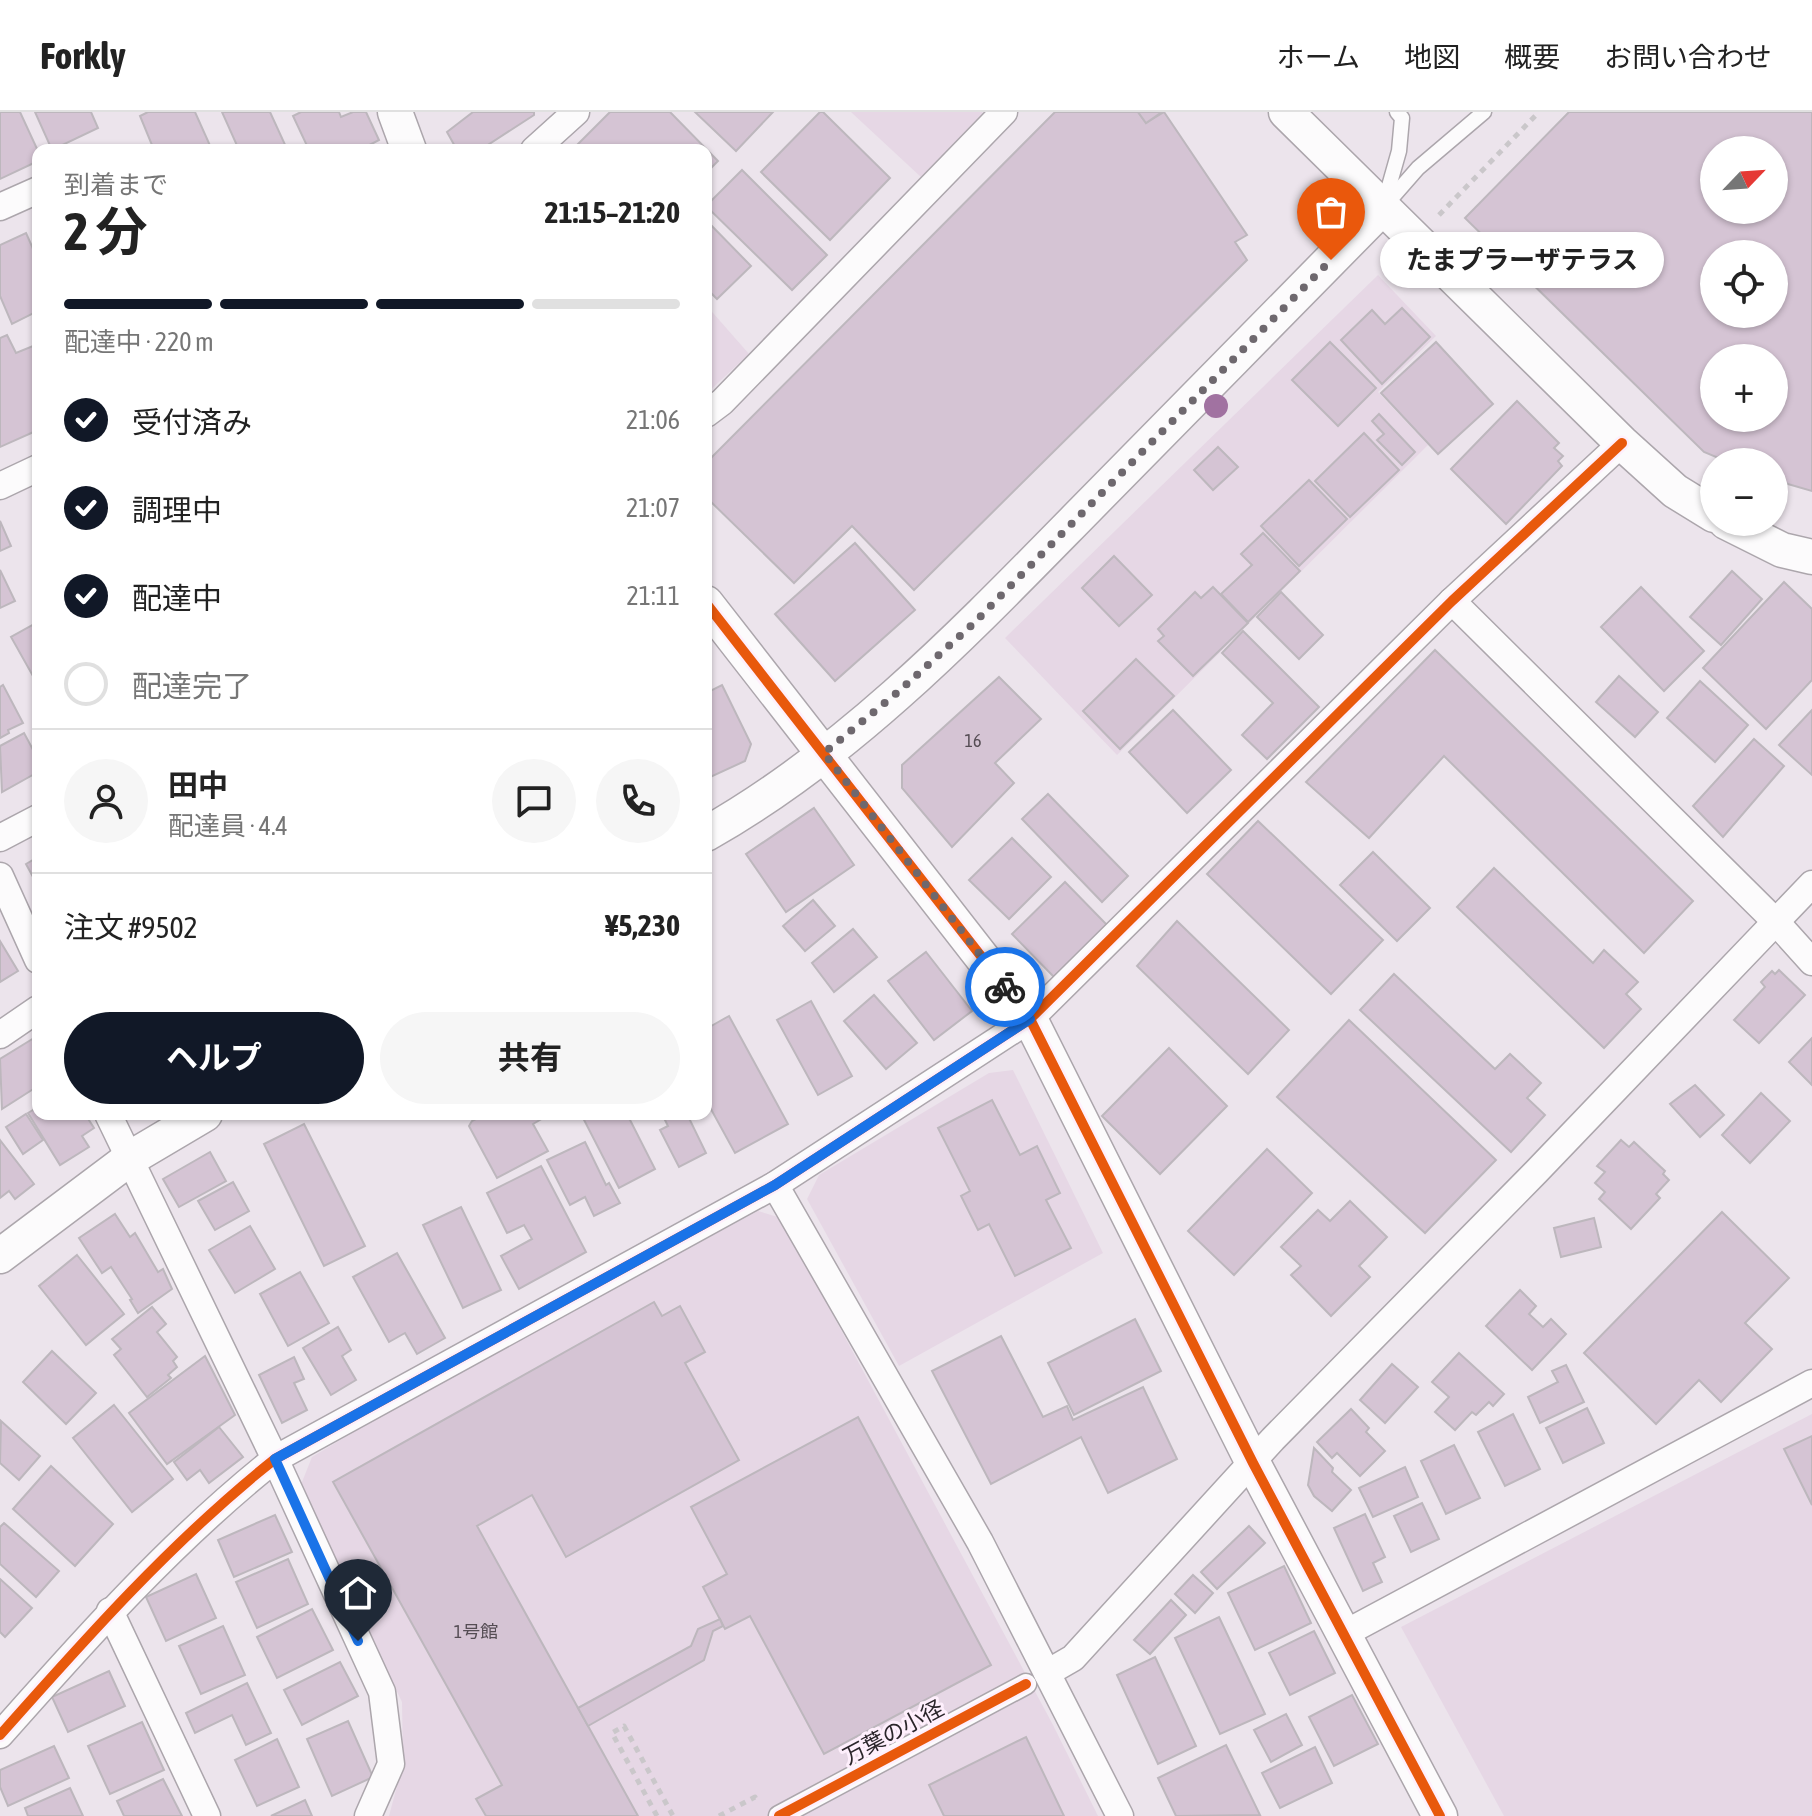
<!DOCTYPE html>
<html lang="ja">
<meta charset="utf-8">
<style>
body{margin:0;font-family:"Asap Condensed","Noto Sans JP",sans-serif;background:#f6f6f6;color:#222;height:100vh;display:flex;flex-direction:column;font-size:30px;white-space:nowrap}
*{box-sizing:border-box;margin:0}
p{font-size:26px;color:#767676}
.icon{flex:none;width:44px;height:44px;fill:none;stroke:currentColor;stroke-width:2;stroke-linecap:round;stroke-linejoin:round}
.map{position:relative;flex:1;overflow:hidden}
.panel{position:absolute;left:32px;top:32px;width:680px;height:976px;display:flex;flex-direction:column;background:#fff;border-radius:16px;box-shadow:0 2px 6px #0004}
.panel>*{flex:none}
.needle{width:52px;rotate:65deg}
.buttons{position:absolute;left:1700px;top:24px;display:grid;gap:16px}
.buttons a{display:grid;place-items:center;width:88px;height:88px;border-radius:50%;background:#fff;box-shadow:0 2px 6px #0004;font-size:40px}
.pin{position:absolute;display:grid;place-items:center;width:68px;height:68px;color:#fff;margin:-82px -34px;border-radius:50% 50% 50% 0;rotate:-45deg;box-shadow:0 0 8px #0007}
.pin .icon{rotate:45deg}
.courier{position:absolute;display:grid;place-items:center;width:80px;height:80px;margin:-40px;border:6px solid #1a73e8;border-radius:50%;background:#fff;color:#222;box-shadow:0 2px 10px #0007}
.bubble{position:absolute;height:56px;border-radius:28px;background:#fff;box-shadow:0 2px 6px #0004;font-size:26px;font-weight:700;line-height:56px;text-align:center}
.summary em{font-style:normal;font-weight:700}
.summary div{display:flex;flex-direction:column-reverse}
.summary{display:flex;align-items:center;justify-content:space-between;height:136px;padding:0 32px}
h1{font-size:52px;font-weight:700;line-height:60px}
.bar{display:grid;grid-template-columns:repeat(4,1fr);gap:12px 8px;align-content:center;height:96px;padding:0 32px}
.bar i{height:10px;border-radius:6px;background:#e0e0e0}
.bar .on{background:#111827}
.bar p{grid-column:span 4}
.line{display:flex;align-items:center;gap:20px;padding:0 32px;border-top:2px solid #e0e0e0}
.line div{flex:1}
.round{display:grid;place-items:center;flex:none;width:84px;height:84px;border-radius:42px;background:#f6f6f6}
ol{padding:0 32px;list-style:none}
li{display:flex;align-items:center;gap:24px;height:88px}
li p{margin-inline-start:auto}
li .icon{padding:8px;border-radius:50%;background:#111827;color:#fff;stroke-width:4}
li:last-child{color:#767676}
li i{width:44px;height:44px;border:4px solid #e0e0e0;border-radius:50%}
.cta{display:flex;gap:16px;margin-top:auto;padding:16px 32px}
.cta a{flex:1;height:92px;border-radius:48px;background:#111827;color:#fff;font-size:32px;font-weight:700;line-height:92px;text-align:center}
.cta a+a{background:#f6f6f6;color:#222}
header{display:flex;align-items:center;gap:48px;box-sizing:border-box;height:112px;padding:0 40px;background:#fff;border-bottom:2px solid #e0e0e0}
header strong{font-size:38px}
nav{display:flex;gap:44px;margin-inline-start:auto;font-size:28px}
.map>svg:first-child{display:block}
.built{fill:#e6d7e5}
.building{fill:#d5c4d4;stroke:#bdb7bd;stroke-width:2;fill-rule:evenodd}
.lines{fill:none;stroke-linecap:round;stroke-linejoin:round}
.service-casing{stroke:#aca6ac;stroke-width:17}
.pedestrian-casing{stroke:#aca6ac;stroke-width:23}
.minor-casing{stroke:#aca6ac;stroke-width:29}
.tertiary-casing{stroke:#aca6ac;stroke-width:37}
.path{stroke:#cac7ca;stroke-width:5;stroke-dasharray:6 6;stroke-linecap:butt}
.service{stroke:#fcfbfc;stroke-width:14}
.pedestrian{stroke:#fcfbfc;stroke-width:20}
.minor{stroke:#fcfbfc;stroke-width:26}
.tertiary{stroke:#fcfbfc;stroke-width:34}
.cycleway-casing{stroke:#feeffc;stroke-width:15}
.cycleway{stroke:#e8590c;stroke-width:10}
.tree{fill:#a172a1}
.done{stroke:#6e686e;stroke-width:8;stroke-dasharray:0 14.4}
.route{stroke:#1a73e8;stroke-width:10}
.labels{text-anchor:middle;stroke-width:6;stroke-linejoin:round;paint-order:stroke}
.number-label{font-size:18px;fill:#554d54}
.street-label{font-size:22px;fill:#2a252a;stroke:#feeffc}
</style>
<header>
<strong>Forkly</strong>
<nav><a>ホーム</a><a>地図</a><a>概要</a><a>お問い合わせ</a></nav>
</header>
<div class="map">
<svg width="1812" height="1704" viewBox="0 0 1812 1704">
<rect width="100%" height="100%" fill="#ece4ec"/>
<g class="built">
<path d="M851,0H982L983,1L921,65Z"/>
<path d="M1378,163L1436,224L1378,280L1428,333L1117,643L1005,526Z"/>
<path d="M706,193L749,242L706,282Z"/>
<path d="M1013,958L1103,1141L899,1254L807,1087L819,1063L989,961Z"/>
<path d="M758,1099L781,1106L1053,1613L1098,1704H389L403,1652L402,1590L300,1375L312,1345L412,1285Z"/>
<path d="M1812,1302V1704H1504L1401,1515Z"/>
</g>
<g class="building">
<path d="M0,0H20L38,39V49L0,67Z"/>
<path d="M35,0H91L98,16L52,38Z"/>
<path d="M148,0H195L212,38H154L140,4Z"/>
<path d="M222,0H270L287,37L239,38Z"/>
<path d="M301,0H339L341,5L353,0H366L379,28L360,38H309L293,4Z"/>
<path d="M473,0H534V3L480,38H457L447,20Z"/>
<path d="M610,0H670L718,49L706,61V38H572Z"/>
<path d="M695,0H773L736,39Z"/>
<path d="M820,0H823L890,66L830,128L761,60Z"/>
<path d="M1055,0H1138L1146,11L1164,0L1247,123L1235,130L1247,148L914,478L852,414L794,471L706,385V351Z"/>
<path d="M1138,0H1162L1146,11Z"/>
<path d="M1569,0H1812V379L1774,368V350H1728L1704,340L1465,106ZM1714,38H1774V98H1714ZM1714,142H1774V202H1714ZM1714,246H1774V306H1714Z"/>
<path d="M742,58L827,143L792,178L706,94Z"/>
<path d="M706,108L751,154L717,187L706,176Z"/>
<path d="M26,121L38,148V199L12,212L0,184V133Z"/>
<path d="M1402,196L1430,225L1382,272L1341,228L1372,198L1385,212Z"/>
<path d="M7,223L16,241L38,232V318L0,335V226Z"/>
<path d="M1330,230L1376,276L1338,314L1292,268Z"/>
<path d="M1436,230L1493,292L1438,342L1381,281Z"/>
<path d="M1517,289L1559,331L1554,336L1563,344L1558,349L1562,354L1506,412L1451,357Z"/>
<path d="M1379,302L1415,340L1402,353L1377,328L1384,322L1372,309Z"/>
<path d="M1364,321L1399,358L1350,405L1315,369Z"/>
<path d="M1218,335L1238,355L1213,378L1194,358Z"/>
<path d="M1309,368L1347,407L1299,454L1261,414Z"/>
<path d="M0,409L11,434L0,439Z"/>
<path d="M1263,421L1300,459L1248,510L1221,482L1252,453L1241,442Z"/>
<path d="M855,431L915,498L835,569L775,502Z"/>
<path d="M1114,444L1152,483L1119,514L1082,476Z"/>
<path d="M0,458L15,489L0,496Z"/>
<path d="M1732,459L1762,487L1721,533L1690,505Z"/>
<path d="M1784,470L1812,497V568L1766,617L1703,556Z"/>
<path d="M1213,475L1248,511L1193,564L1158,529L1164,524L1158,517L1195,480L1201,486Z"/>
<path d="M1641,475L1704,539L1664,579L1601,515Z"/>
<path d="M1281,480L1323,523L1299,547L1257,505Z"/>
<path d="M38,510V573L11,525Z"/>
<path d="M1243,519L1319,595L1267,647L1242,623L1273,591L1222,541Z"/>
<path d="M1435,538L1693,789L1644,841L1444,644L1369,726L1306,670Z"/>
<path d="M1136,547L1174,584L1120,637L1083,599Z"/>
<path d="M1619,564L1658,600L1635,625L1596,590Z"/>
<path d="M999,565L1041,607L995,651L1014,671L952,735L902,676V653Z"/>
<path d="M1700,569L1748,613L1715,650L1667,606Z"/>
<path d="M3,573L23,611L8,618L9,621L0,626V575Z"/>
<path d="M722,573L751,632L745,649L706,667V581Z"/>
<path d="M1173,598L1231,658L1187,701L1129,640Z"/>
<path d="M1812,598V663L1779,633Z"/>
<path d="M24,621L38,647V660L2,680L0,634Z"/>
<path d="M1754,627L1784,654L1723,725L1693,694Z"/>
<path d="M1048,682L1128,764L1102,790L1022,707Z"/>
<path d="M814,696L854,753L786,800L746,742Z"/>
<path d="M1258,709L1383,828L1331,882L1207,762Z"/>
<path d="M1012,726L1051,765L1009,807L969,768Z"/>
<path d="M1373,740L1430,796L1397,829L1340,773Z"/>
<path d="M38,745V774L26,752Z"/>
<path d="M1494,756L1593,851L1604,838L1638,870L1626,882L1641,897L1604,936L1457,795Z"/>
<path d="M1065,770L1107,813L1054,865L1012,822Z"/>
<path d="M813,788L835,814L805,839L783,814Z"/>
<path d="M1177,809L1289,918L1248,962L1137,854Z"/>
<path d="M853,817L877,845L834,880L812,851Z"/>
<path d="M0,829L18,859L0,870Z"/>
<path d="M926,840L972,899L934,928L888,869Z"/>
<path d="M1779,858L1805,883L1759,931L1734,908L1765,875L1761,870L1772,859L1775,862Z"/>
<path d="M1394,862L1495,957L1510,942L1541,971L1527,986L1545,1003L1511,1040L1360,898Z"/>
<path d="M874,883L917,931L886,957L844,909Z"/>
<path d="M811,889L852,964L818,983L777,908Z"/>
<path d="M729,904L788,1012L735,1041L706,988V917Z"/>
<path d="M1349,908L1496,1048L1425,1121L1277,985Z"/>
<path d="M34,926L38,932V974L2,997L0,947Z"/>
<path d="M1812,926V973L1789,950Z"/>
<path d="M1169,936L1227,994L1160,1062L1102,1004Z"/>
<path d="M1695,973L1724,1003L1700,1025L1670,992Z"/>
<path d="M1761,981L1790,1009L1750,1051L1722,1023Z"/>
<path d="M992,988L1020,1043L1037,1034L1060,1081L1046,1088L1071,1136L1015,1164L989,1112L978,1118L961,1084L970,1079L938,1016Z"/>
<path d="M38,995V1002H85L94,1016L82,1024L89,1035L60,1053L28,1001Z"/>
<path d="M26,1002L43,1028L23,1042L6,1015Z"/>
<path d="M485,1002H541L543,1006L533,1012L548,1039L497,1066L469,1014L472,1009Z"/>
<path d="M581,1002H627L655,1057L619,1076Z"/>
<path d="M662,1002H687L706,1041L679,1055L660,1018L668,1014Z"/>
<path d="M304,1012L365,1134L324,1154L264,1032Z"/>
<path d="M0,1028L34,1072L15,1087L9,1079L0,1086Z"/>
<path d="M1621,1028L1629,1035L1634,1030L1665,1059L1663,1062L1669,1068L1656,1082L1660,1086L1631,1117L1599,1087L1605,1080L1595,1071L1605,1060L1597,1054Z"/>
<path d="M585,1030L606,1073L609,1071L620,1091L594,1104L585,1085L570,1093L547,1048Z"/>
<path d="M1267,1037L1312,1081L1234,1163L1188,1119Z"/>
<path d="M210,1040L226,1069L179,1095L163,1067Z"/>
<path d="M541,1054L586,1140L519,1177L501,1144L532,1127L524,1113L507,1121L487,1081Z"/>
<path d="M233,1070L249,1099L215,1118L198,1089Z"/>
<path d="M1350,1089L1387,1125L1359,1154L1370,1165L1331,1204L1291,1163L1301,1154L1281,1135L1318,1098L1330,1109Z"/>
<path d="M461,1095L501,1178L463,1196L423,1113Z"/>
<path d="M1722,1100L1789,1166L1745,1211L1772,1237L1721,1290L1699,1268L1656,1312L1584,1241Z"/>
<path d="M115,1102L130,1125L135,1121L158,1160L163,1157L172,1177L138,1201L130,1188L132,1187L111,1155L102,1161L79,1126Z"/>
<path d="M1594,1106L1601,1135L1561,1145L1554,1116Z"/>
<path d="M250,1114L275,1157L235,1181L209,1138Z"/>
<path d="M397,1141L445,1226L417,1242L405,1221L389,1230L353,1165Z"/>
<path d="M77,1143L124,1202L86,1233L39,1174Z"/>
<path d="M300,1160L329,1211L288,1234L260,1182Z"/>
<path d="M1520,1178L1536,1194L1529,1202L1543,1215L1551,1207L1566,1222L1532,1258L1486,1214Z"/>
<path d="M654,1190L662,1204L680,1194L705,1240L685,1251L739,1348L566,1445L532,1383L477,1414L638,1704H486L476,1687L502,1673L333,1370Z"/>
<path d="M152,1195L166,1212L157,1220L177,1245L173,1249L177,1255L168,1263L171,1266L147,1285L114,1243L121,1237L112,1227Z"/>
<path d="M1135,1207L1161,1259L1074,1303L1048,1251Z"/>
<path d="M338,1215L351,1238L342,1244L356,1268L331,1283L303,1236Z"/>
<path d="M1001,1224L1043,1305L1067,1294L1073,1308L1143,1275L1177,1347L1108,1381L1081,1325L991,1372L932,1259Z"/>
<path d="M52,1239L96,1281L66,1312L23,1270Z"/>
<path d="M1459,1241L1504,1282L1493,1294L1489,1290L1476,1303L1472,1300L1455,1318L1435,1300L1449,1285L1432,1270Z"/>
<path d="M205,1244L235,1303L167,1352L129,1301Z"/>
<path d="M294,1245L304,1267L294,1271L307,1298L282,1311L259,1263Z"/>
<path d="M1392,1252L1418,1275L1385,1311L1360,1288Z"/>
<path d="M1566,1253L1584,1290L1540,1311L1528,1285L1558,1270L1552,1259Z"/>
<path d="M114,1293L173,1367L132,1400L73,1326Z"/>
<path d="M1587,1296L1604,1331L1563,1351L1546,1316Z"/>
<path d="M1351,1297L1369,1316L1366,1320L1385,1339L1360,1364L1337,1341L1332,1346L1317,1330Z"/>
<path d="M1513,1302L1540,1357L1505,1374L1478,1320Z"/>
<path d="M858,1305L991,1553L824,1642L750,1504L725,1517L703,1475L727,1462L691,1395Z"/>
<path d="M1,1309L40,1344L19,1368L0,1351Z"/>
<path d="M219,1315L243,1345L209,1371L200,1358L187,1368L174,1350Z"/>
<path d="M1812,1324V1393L1784,1337Z"/>
<path d="M1454,1333L1480,1386L1446,1402L1421,1349Z"/>
<path d="M1314,1336L1333,1356L1332,1360L1351,1378L1332,1399L1314,1384L1308,1373Z"/>
<path d="M51,1354L113,1412L75,1454L13,1397Z"/>
<path d="M1405,1355L1418,1385L1373,1405L1359,1376Z"/>
<path d="M1422,1391L1439,1427L1411,1440L1394,1404Z"/>
<path d="M1365,1402L1385,1445L1373,1451L1382,1470L1363,1479L1334,1416Z"/>
<path d="M275,1403L292,1440L234,1465L218,1428Z"/>
<path d="M4,1411L59,1459L36,1485L0,1452V1415Z"/>
<path d="M1249,1414L1265,1431L1217,1477L1201,1460Z"/>
<path d="M288,1447L308,1492L257,1516L236,1470Z"/>
<path d="M1284,1454L1311,1511L1255,1538L1228,1481Z"/>
<path d="M196,1462L216,1506L166,1529L146,1485Z"/>
<path d="M1193,1463L1213,1481L1195,1501L1175,1482Z"/>
<path d="M0,1467L32,1496L5,1525L0,1520Z"/>
<path d="M1171,1488L1186,1503L1150,1542L1134,1528Z"/>
<path d="M312,1497L333,1538L277,1566L257,1525Z"/>
<path d="M1219,1505L1265,1602L1220,1622L1175,1526Z"/>
<path d="M720,1507L723,1514L713,1519L704,1548L588,1614L578,1596L691,1534L698,1517Z"/>
<path d="M223,1514L245,1563L201,1582L179,1534Z"/>
<path d="M1314,1519L1335,1561L1290,1583L1269,1541Z"/>
<path d="M1155,1545L1196,1634L1158,1652L1117,1563Z"/>
<path d="M340,1550L358,1584L302,1613L284,1578Z"/>
<path d="M109,1559L125,1594L68,1620L52,1585Z"/>
<path d="M247,1571L271,1621L246,1633L232,1603L195,1621L186,1601Z"/>
<path d="M1352,1583L1378,1632L1334,1654L1309,1605Z"/>
<path d="M1286,1602L1302,1633L1271,1650L1254,1618Z"/>
<path d="M348,1609L373,1665L332,1684L307,1627Z"/>
<path d="M142,1610L164,1658L110,1682L88,1634Z"/>
<path d="M1026,1625L1064,1704H944L929,1673Z"/>
<path d="M277,1627L299,1675L257,1694L235,1648Z"/>
<path d="M1226,1633L1260,1703L1176,1704L1158,1666Z"/>
<path d="M54,1634L69,1666L8,1694L0,1675V1658Z"/>
<path d="M1315,1635L1332,1671L1280,1696L1262,1661Z"/>
<path d="M163,1667L182,1704H124L117,1689Z"/>
<path d="M70,1676L83,1704H28L25,1696Z"/>
<path d="M305,1688L312,1704H271Z"/>
</g>
<g class="lines">
<defs>
<g id="service">
<path d="M1384,92L1399,39L1402,6L1397,0"/>
<path d="M1383,96L1418,56L1484,0"/>
</g>
<path id="pedestrian" d="M779,1704L1026,1572"/>
<g id="minor">
<path d="M534,38L576,0"/>
<path d="M0,95L38,78"/>
<path d="M706,302L722,290L1004,0"/>
<path d="M0,374L38,356"/>
<path d="M1452,489L1776,810L1812,850"/>
<path d="M0,726L38,706"/>
<path d="M0,764L38,848"/>
<path d="M0,923L38,897"/>
<path d="M108,1002L275,1347L382,1580L391,1652L368,1704"/>
<path d="M775,1073L980,1430L1120,1704"/>
<path d="M110,1499L207,1704"/>
<path d="M1342,1523L1812,1271"/>
<path d="M1047,1561L1073,1546L1273,1327L1536,1060L1812,772"/>
<path d="M0,1623C86,1526 173,1428 275,1347L775,1073L1030,907L1452,489L1622,331"/>
</g>
<g id="tertiary">
<path d="M395,0L409,38"/>
<path d="M1286,0L1622,331L1675,379L1714,403"/>
<path d="M1726,410L1782,438L1812,445"/>
<path d="M706,491L1030,907L1253,1351L1440,1704"/>
<path d="M706,722C851,640 968,517 1084,399C1183,298 1283,197 1382,96"/>
<path d="M0,1144L129,1047L205,1002"/>
</g>
</defs>
<use href="#service" class="service-casing"/>
<use href="#pedestrian" class="pedestrian-casing"/>
<use href="#minor" class="minor-casing"/>
<use href="#tertiary" class="tertiary-casing"/>
<g class="path">
<path d="M1439,103L1539,0"/>
<path d="M657,1704L612,1621L624,1614L673,1704"/>
<path d="M719,1704L755,1685L757,1689"/>
</g>
<use href="#service" class="service"/>
<use href="#pedestrian" class="pedestrian"/>
<use href="#minor" class="minor"/>
<use href="#tertiary" class="tertiary"/>
<defs>
<g id="cycleway">
<path d="M706,491L1030,907L1253,1351L1440,1704"/>
<path d="M0,1623C86,1526 173,1428 275,1347L775,1073L1030,907L1452,489L1622,331"/>
<path d="M779,1704L1026,1572"/>
</g>
</defs>
<use href="#cycleway" class="cycleway-casing"/>
<use href="#cycleway" class="cycleway"/>
</g>
<circle class="tree" cx="1216" cy="294" r="12"/>
<g class="lines">
<path class="done" d="M1005,875L824,641L898,580L973,512L1331,148"/>
<path class="route" d="M358,1529L275,1347L775,1073L1030,907L1005,875"/>
</g>
<g class="labels">
<g class="number-label">
<text x="973" y="635">16</text>
<text x="476" y="1526">1号館</text>
</g>
<g class="street-label">
<text transform="translate(893 1620) rotate(-28)" y="8">万葉の小径</text>
</g>
</g>
</svg>
<div class="buttons">
<a><svg class="needle" viewBox="-14 -14 28 28"><path d="M0-13l5 13h-10z" fill="#e53935"/><path d="M0 13l5-13h-10z" fill="#767676"/></svg></a>
<a><svg class="icon" aria-label="locate" viewBox="0 0 24 24"><circle cx="12" cy="12" r="6"/><path d="M12 2v4M12 18v4M2 12h4M18 12h4"/></svg></a>
<a>+</a>
<a>−</a>
</div>
<div class="pin" style="left:1331px;top:148px;background:#ea580c"><svg class="icon" aria-label="bag" viewBox="0 0 24 24"><path d="M5 8h14l-1 12H6zM9 8a3 3 0 0 1 6 0"/></svg></div>
<div class="pin" style="left:358px;top:1529px;background:#1f2937"><svg class="icon" aria-label="home" viewBox="0 0 24 24"><path d="M3 11l9-7 9 7M6 9v11h12V9"/></svg></div>
<div class="courier" style="left:1005px;top:875px"><svg class="icon" aria-label="bike" viewBox="0 0 24 24"><circle cx="6" cy="16" r="4"/><circle cx="18" cy="16" r="4"/><path d="M6 16l4-8h5l3 8M10 8l3 8H6M13 5h3"/></svg></div>
<div class="bubble" style="left:1380px;top:120px;width:284px">たまプラーザテラス</div>
<section class="panel">
<div class="summary"><div><h1>2 分</h1><p>到着まで</p></div><em>21:15–21:20</em></div>
<div class="bar"><i class="on"></i><i class="on"></i><i class="on"></i><i></i><p>配達中 · 220 m</p></div>
<ol>
<li><svg class="icon" aria-label="check" viewBox="0 0 24 24"><path d="M5 12l5 5 9-10"/></svg>受付済み<p>21:06</p></li>
<li><svg class="icon" aria-label="check" viewBox="0 0 24 24"><path d="M5 12l5 5 9-10"/></svg>調理中<p>21:07</p></li>
<li><svg class="icon" aria-label="check" viewBox="0 0 24 24"><path d="M5 12l5 5 9-10"/></svg>配達中<p>21:11</p></li>
<li><i></i>配達完了</li>
</ol>
<div class="line" style="height:144px"><a class="round"><svg class="icon" aria-label="person" viewBox="0 0 24 24"><circle cx="12" cy="8" r="4"/><path d="M4 21q1-7 8-7t8 7"/></svg></a><div><b>田中</b><p>配達員 · 4.4</p></div><a class="round"><svg class="icon" aria-label="chat" viewBox="0 0 24 24"><path d="M4 5h16v11H9l-5 4z"/></svg></a><a class="round"><svg class="icon" aria-label="phone" viewBox="0 0 24 24"><path d="M5 4h4l2 5-3 2q2 4 5 5l2-3 5 2v4C11 20 4 13 5 4z"/></svg></a></div>
<div class="line" style="height:104px"><div>注文 #9502</div><b>¥5,230</b></div>
<div class="cta"><a>ヘルプ</a><a>共有</a></div>
</section>
</div>
